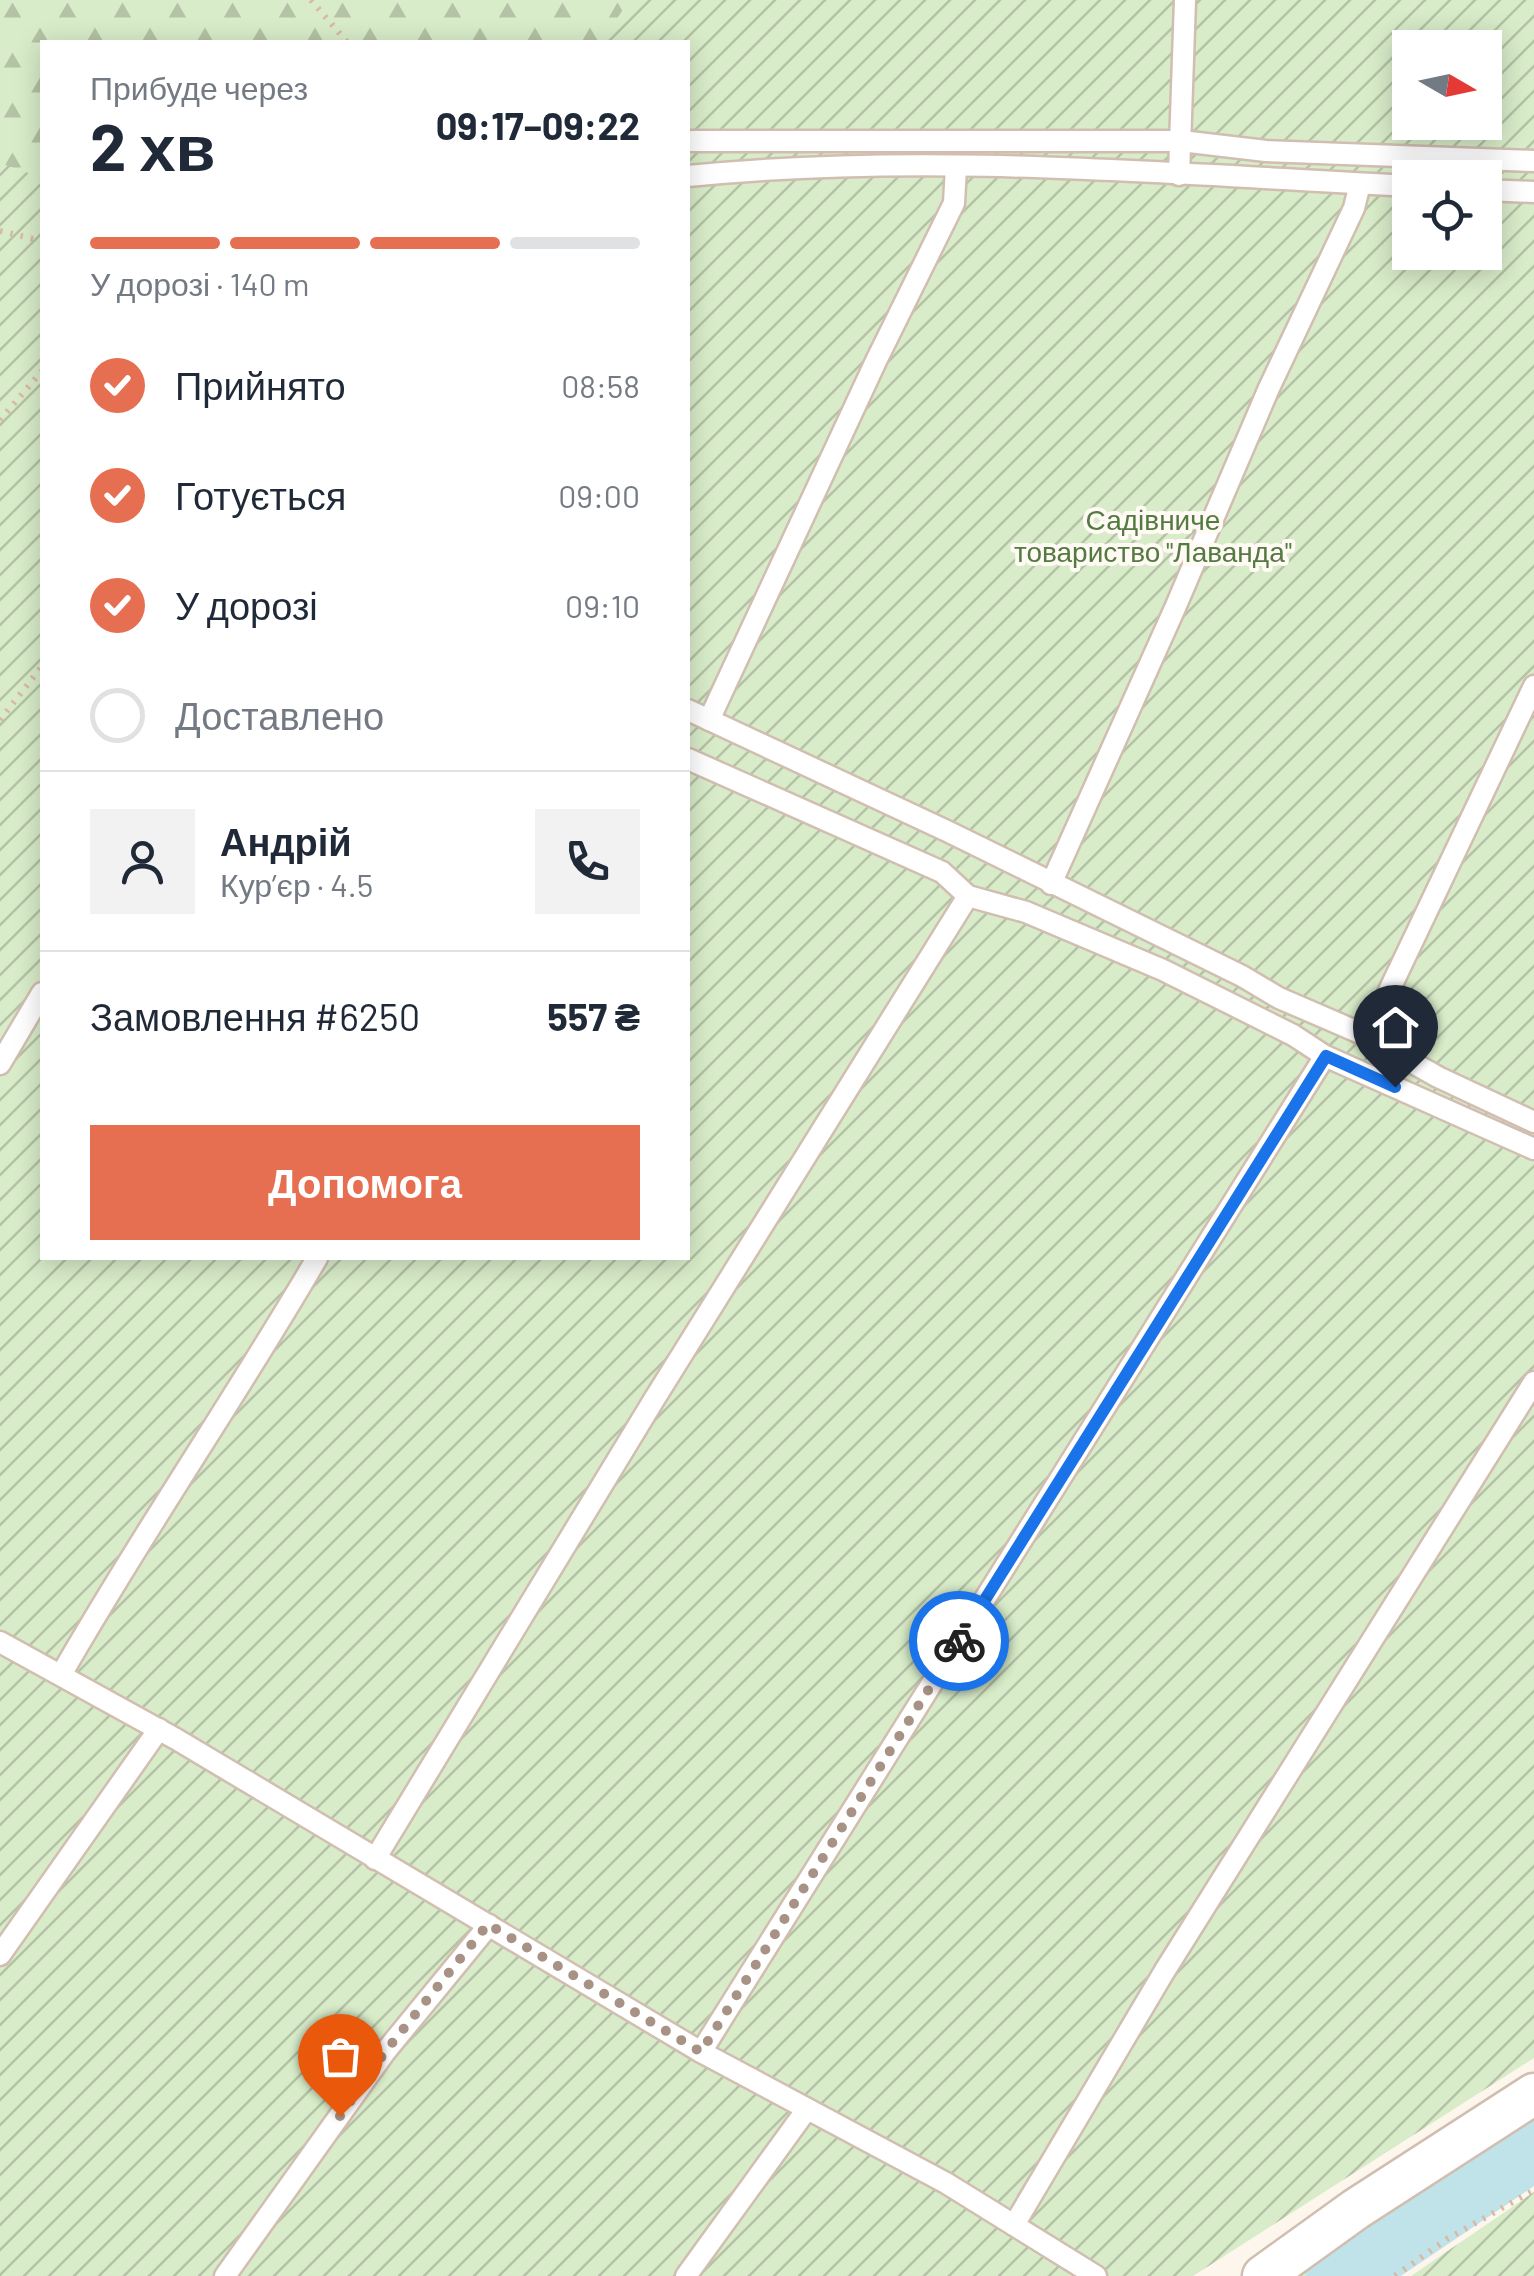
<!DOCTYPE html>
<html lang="uk">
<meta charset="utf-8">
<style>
body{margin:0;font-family:Barlow,sans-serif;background:#f2f2f3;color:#1f2937;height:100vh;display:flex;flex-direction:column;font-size:38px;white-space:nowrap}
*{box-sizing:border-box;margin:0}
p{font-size:32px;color:#747a83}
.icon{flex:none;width:55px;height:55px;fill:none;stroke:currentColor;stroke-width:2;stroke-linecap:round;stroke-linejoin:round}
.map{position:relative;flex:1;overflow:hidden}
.sheet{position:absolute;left:40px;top:40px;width:650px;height:1220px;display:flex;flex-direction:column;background:#fff;border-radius:0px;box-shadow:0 5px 25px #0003}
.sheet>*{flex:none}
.needle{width:65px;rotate:99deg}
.buttons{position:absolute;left:1392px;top:30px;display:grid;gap:20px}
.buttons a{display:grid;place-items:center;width:110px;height:110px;border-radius:0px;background:#fff;box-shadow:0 5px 25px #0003;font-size:50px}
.pin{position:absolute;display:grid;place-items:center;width:85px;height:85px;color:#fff;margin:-102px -42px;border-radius:50% 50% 50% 0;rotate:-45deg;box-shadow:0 0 10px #0007}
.pin .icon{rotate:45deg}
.courier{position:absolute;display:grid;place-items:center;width:100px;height:100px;margin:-50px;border:8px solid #1a73e8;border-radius:50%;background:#fff;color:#222;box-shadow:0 2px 12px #0007}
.summary em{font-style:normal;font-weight:700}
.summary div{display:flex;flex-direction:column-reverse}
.summary{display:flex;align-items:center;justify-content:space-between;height:170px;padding:0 50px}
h1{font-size:65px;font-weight:700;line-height:75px}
.bar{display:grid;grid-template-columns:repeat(4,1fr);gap:15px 10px;align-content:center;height:120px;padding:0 50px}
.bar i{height:12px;border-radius:8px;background:#e0e1e3}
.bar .selected{background:#e76f51}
.bar p{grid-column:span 4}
.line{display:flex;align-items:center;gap:25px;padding:0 50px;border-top:2px solid #e0e1e3}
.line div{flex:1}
.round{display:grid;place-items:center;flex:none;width:105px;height:105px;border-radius:0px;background:#f2f2f3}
ol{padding:0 50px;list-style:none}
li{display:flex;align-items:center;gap:30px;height:110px}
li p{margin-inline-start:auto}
li .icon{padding:10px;border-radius:50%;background:#e76f51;color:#fff;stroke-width:4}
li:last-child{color:#747a83}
li i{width:55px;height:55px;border:5px solid #e0e1e3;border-radius:50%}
.cta{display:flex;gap:20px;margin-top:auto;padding:20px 50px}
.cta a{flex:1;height:115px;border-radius:0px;background:#e76f51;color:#fff;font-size:40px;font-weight:700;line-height:115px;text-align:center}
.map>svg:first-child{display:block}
.forest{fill:url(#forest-firs)}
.garden{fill:url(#garden-furrows);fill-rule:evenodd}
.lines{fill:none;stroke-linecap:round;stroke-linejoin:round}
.river{stroke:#bfe3e8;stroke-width:68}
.lane-casing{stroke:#d1beb0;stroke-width:25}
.street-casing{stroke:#d1beb0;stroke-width:45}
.path{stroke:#d9b8a5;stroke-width:6;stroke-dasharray:2.5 8;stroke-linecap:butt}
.lane{stroke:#fff;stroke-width:20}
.street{stroke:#fff;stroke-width:40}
.done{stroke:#a89285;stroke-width:10;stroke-dasharray:0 18}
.route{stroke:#1a73e8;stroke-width:12}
.labels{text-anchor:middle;stroke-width:8;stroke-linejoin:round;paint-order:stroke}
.park-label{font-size:28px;fill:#537a41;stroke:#fffaf3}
</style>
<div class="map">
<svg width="1534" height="2276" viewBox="0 0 1534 2276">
<defs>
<pattern id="forest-firs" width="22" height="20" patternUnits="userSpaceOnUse" patternTransform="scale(2.5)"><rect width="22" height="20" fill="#d8ecc9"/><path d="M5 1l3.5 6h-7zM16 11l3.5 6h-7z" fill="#b4c2a5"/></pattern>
<pattern id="garden-furrows" width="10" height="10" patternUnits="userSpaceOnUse" patternTransform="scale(2.5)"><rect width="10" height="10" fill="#d8ecc9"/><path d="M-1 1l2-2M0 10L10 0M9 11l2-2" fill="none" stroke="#b4c2a5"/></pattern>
</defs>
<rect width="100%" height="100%" fill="#fdf6ec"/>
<g class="forest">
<path d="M0,0H647L614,42H42V246L0,214Z"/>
<path d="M1534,2110V2182L1464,2222L1389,2276H1281Z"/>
</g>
<g class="garden">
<path d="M629,0H1534V2058L1193,2276H0V163L42,178V1258H688V42H602ZM1410,48H1485V122H1410ZM1410,178H1485V252H1410Z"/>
<path d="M1534,2191V2276H1411L1534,2192Z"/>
</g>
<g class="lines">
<path class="river" d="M1340,2276L1534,2145"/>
<defs>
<g id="lane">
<path d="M688,141H1181L1266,151L1534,161"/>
<path d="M1179,175L1185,0"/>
<path d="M688,176C927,152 1171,174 1410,186"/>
<path d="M1485,190L1534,192"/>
<path d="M688,710L949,832L1242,976L1279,998L1358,1032L1438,1077L1534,1122"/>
<path d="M709,720L876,361L954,203L956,167"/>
<path d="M688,759L942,872L968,896L1026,912L1163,970L1293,1035L1325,1056L1534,1149"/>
<path d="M1051,884L1175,608L1269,388L1354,208L1360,184"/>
<path d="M1367,1037L1534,686"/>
<path d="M0,1064L42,993"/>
<path d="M0,1642L176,1739L701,2052L946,2183L1096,2276"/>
<path d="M61,1675C142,1533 235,1399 317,1258"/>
<path d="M375,1859L655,1398L968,896"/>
<path d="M0,1955L159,1729"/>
<path d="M701,2052L1325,1056"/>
<path d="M1014,2225L1164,1972L1534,1382"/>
<path d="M225,2276L385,2052L489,1925"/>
<path d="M686,2276L807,2109"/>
</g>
<path id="street" d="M1263,2276L1356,2209L1534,2094"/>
</defs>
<use href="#lane" class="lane-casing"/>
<use href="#street" class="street-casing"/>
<g class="path">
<path d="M311,0L347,42"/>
<path d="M0,231L42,241"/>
<path d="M0,420L42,371"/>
<path d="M0,720L42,666"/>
<path d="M1395,2276L1447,2239L1534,2190"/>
</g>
<use href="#lane" class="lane"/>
<use href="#street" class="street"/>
</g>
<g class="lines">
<path class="done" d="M340,2116L385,2052L488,1924L701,2052L959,1641"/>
<path class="route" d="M959,1641L1326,1056L1395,1087"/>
</g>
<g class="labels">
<g class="park-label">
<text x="1153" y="530">Садівниче<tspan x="1153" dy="32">товариство "Лаванда"</tspan></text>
</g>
</g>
</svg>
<div class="buttons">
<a><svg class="needle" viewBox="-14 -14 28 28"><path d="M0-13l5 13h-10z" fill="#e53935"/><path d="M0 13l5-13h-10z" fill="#747a83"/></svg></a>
<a><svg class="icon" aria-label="locate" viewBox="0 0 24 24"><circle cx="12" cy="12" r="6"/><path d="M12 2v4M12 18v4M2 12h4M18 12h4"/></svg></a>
</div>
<div class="pin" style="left:340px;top:2116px;background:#ea580c"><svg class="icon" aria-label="bag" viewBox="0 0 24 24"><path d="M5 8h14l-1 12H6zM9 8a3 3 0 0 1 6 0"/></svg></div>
<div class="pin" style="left:1395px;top:1087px;background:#1f2937"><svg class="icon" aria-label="home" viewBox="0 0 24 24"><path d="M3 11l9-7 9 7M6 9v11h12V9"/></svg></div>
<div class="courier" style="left:959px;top:1641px"><svg class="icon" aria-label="bike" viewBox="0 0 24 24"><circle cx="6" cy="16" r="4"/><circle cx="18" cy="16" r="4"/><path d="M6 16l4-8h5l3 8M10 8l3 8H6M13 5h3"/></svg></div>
<section class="sheet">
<div class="summary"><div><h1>2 хв</h1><p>Прибуде через</p></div><em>09:17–09:22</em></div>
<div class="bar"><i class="selected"></i><i class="selected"></i><i class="selected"></i><i></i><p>У дорозі · 140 m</p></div>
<ol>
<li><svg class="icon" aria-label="check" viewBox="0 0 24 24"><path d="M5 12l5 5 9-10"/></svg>Прийнято<p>08:58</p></li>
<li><svg class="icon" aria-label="check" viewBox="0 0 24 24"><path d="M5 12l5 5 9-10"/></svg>Готується<p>09:00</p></li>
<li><svg class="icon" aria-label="check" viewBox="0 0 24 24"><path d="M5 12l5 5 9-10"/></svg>У дорозі<p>09:10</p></li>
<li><i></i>Доставлено</li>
</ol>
<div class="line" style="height:180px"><a class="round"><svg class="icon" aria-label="person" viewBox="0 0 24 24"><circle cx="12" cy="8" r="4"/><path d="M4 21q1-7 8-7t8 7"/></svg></a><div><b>Андрій</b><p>Кур’єр · 4.5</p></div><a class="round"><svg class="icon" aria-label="phone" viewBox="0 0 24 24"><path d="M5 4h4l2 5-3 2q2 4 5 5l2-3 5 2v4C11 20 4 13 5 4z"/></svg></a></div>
<div class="line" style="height:130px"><div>Замовлення #6250</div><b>557 ₴</b></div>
<div class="cta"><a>Допомога</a></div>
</section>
</div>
